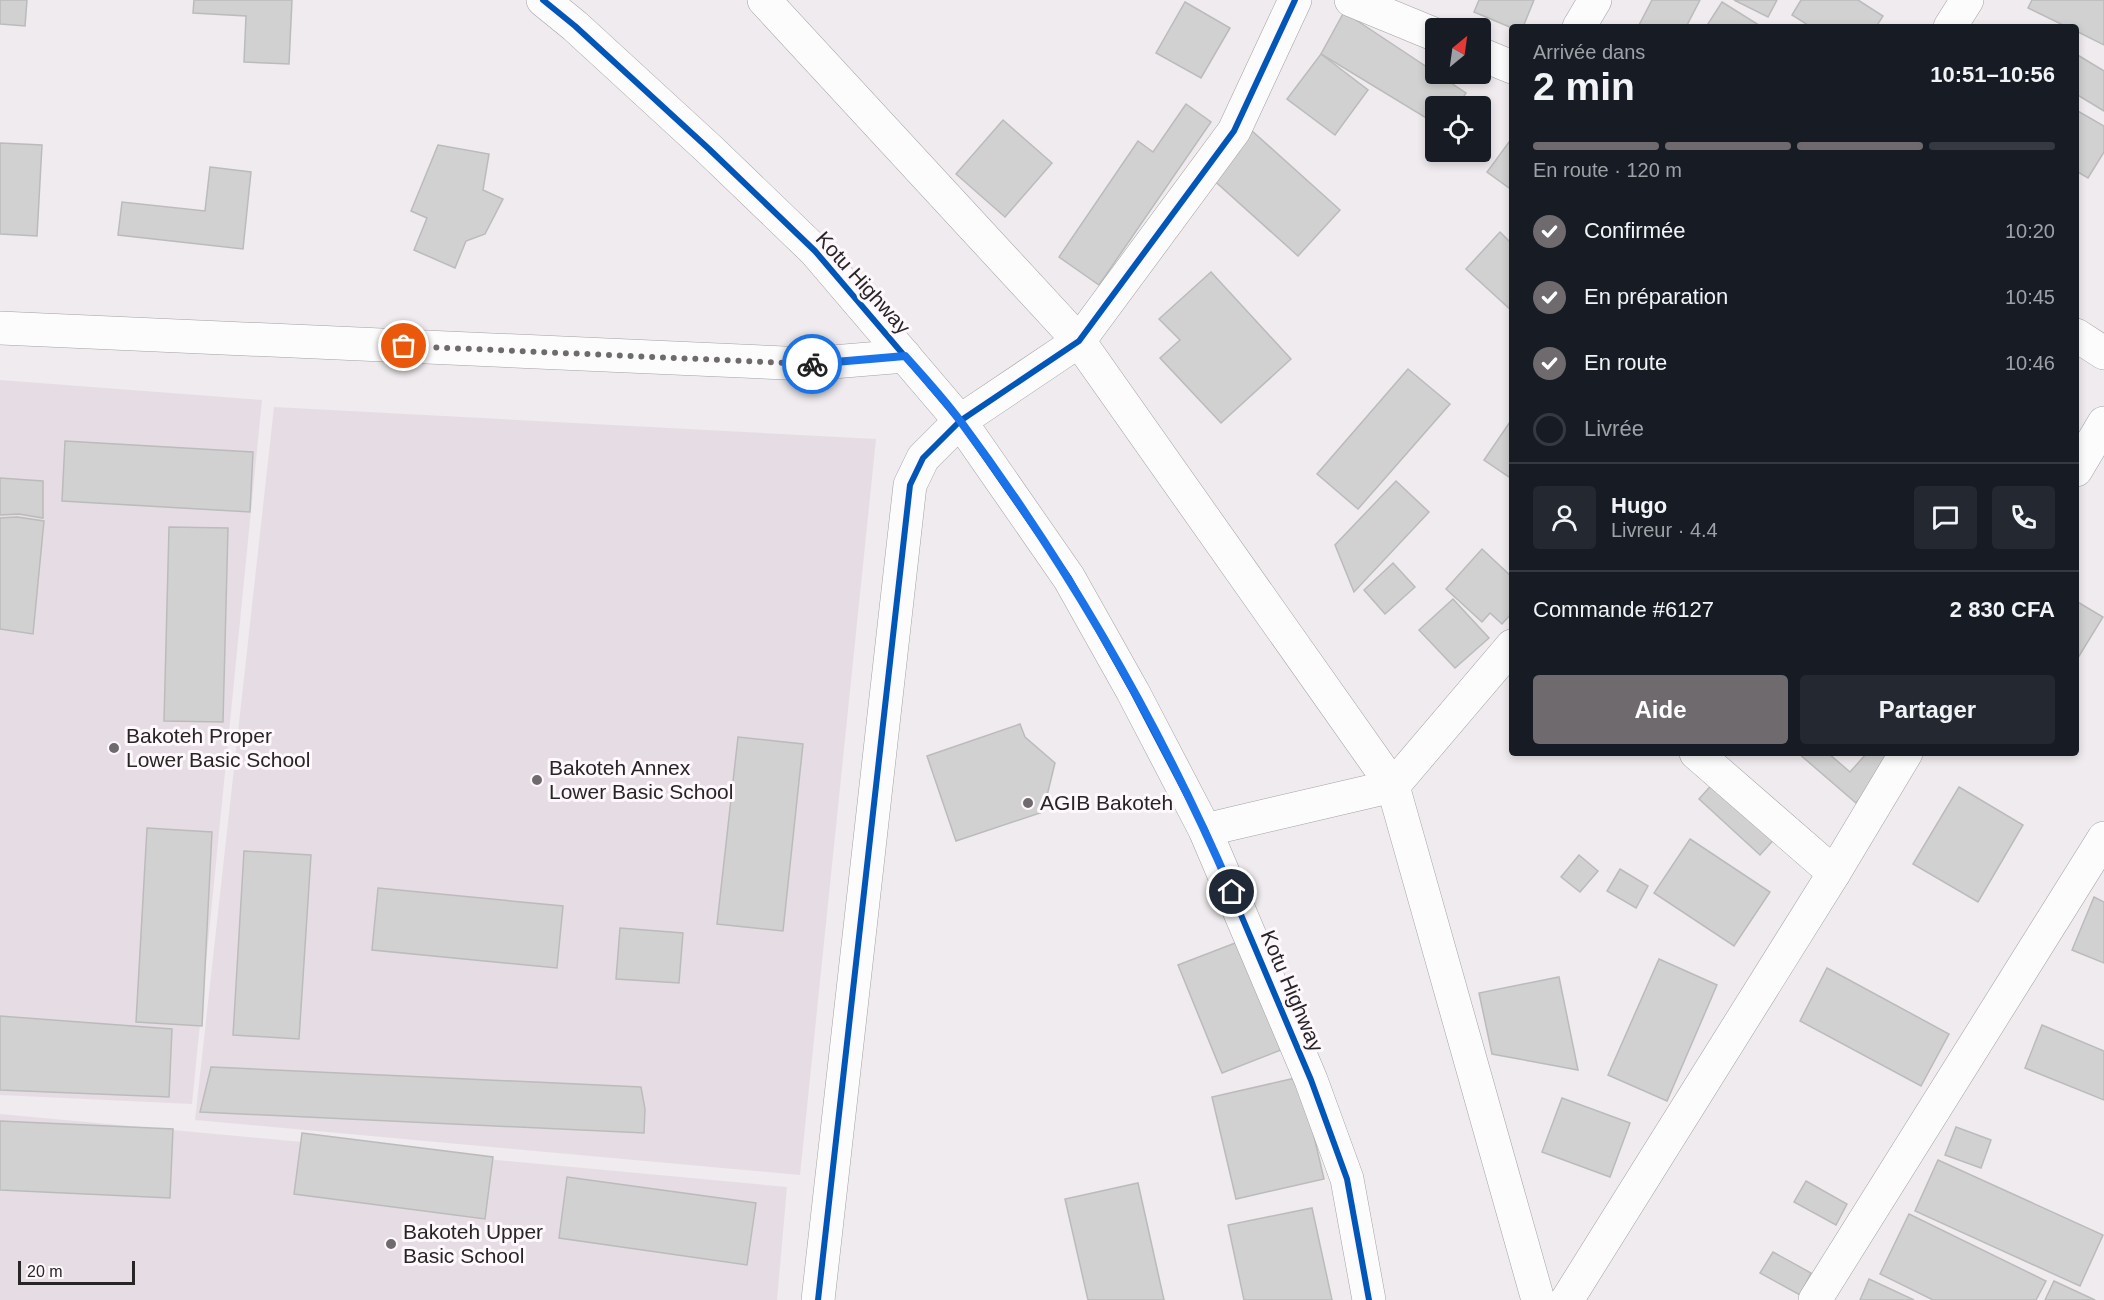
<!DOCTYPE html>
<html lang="fr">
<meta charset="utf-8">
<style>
body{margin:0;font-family:Arial,sans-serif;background:#242831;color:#f1f3f6;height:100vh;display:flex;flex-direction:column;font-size:22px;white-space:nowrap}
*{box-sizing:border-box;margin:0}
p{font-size:20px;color:#9ea1a6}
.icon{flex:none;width:33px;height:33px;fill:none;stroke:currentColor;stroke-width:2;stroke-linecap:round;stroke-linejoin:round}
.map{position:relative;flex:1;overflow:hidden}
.drawer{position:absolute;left:1509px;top:24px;width:570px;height:732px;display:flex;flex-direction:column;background:#171b24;border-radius:6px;box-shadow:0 3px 9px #0003}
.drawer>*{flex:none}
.needle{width:39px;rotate:29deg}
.controls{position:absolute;left:1425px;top:18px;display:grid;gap:12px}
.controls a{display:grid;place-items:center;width:66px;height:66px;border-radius:6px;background:#171b24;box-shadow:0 3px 9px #0003;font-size:30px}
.scale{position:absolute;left:18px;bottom:15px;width:117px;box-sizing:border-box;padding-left:6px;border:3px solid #282527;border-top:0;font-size:16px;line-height:21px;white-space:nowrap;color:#282527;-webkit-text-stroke:4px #fef8fc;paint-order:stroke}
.pin{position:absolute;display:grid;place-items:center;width:51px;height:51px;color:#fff;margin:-26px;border:3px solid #fff;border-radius:50%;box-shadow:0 2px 6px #0007}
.courier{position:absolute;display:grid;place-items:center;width:60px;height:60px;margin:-30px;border:4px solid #1a73e8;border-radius:50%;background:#fff;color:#222;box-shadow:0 2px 8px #0007}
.head em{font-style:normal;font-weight:700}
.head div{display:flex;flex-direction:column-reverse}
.head{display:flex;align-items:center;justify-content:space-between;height:102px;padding:0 24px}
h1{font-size:39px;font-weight:700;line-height:45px}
.bar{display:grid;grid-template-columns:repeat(4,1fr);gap:9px 6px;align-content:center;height:72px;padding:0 24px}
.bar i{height:8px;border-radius:4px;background:#363941}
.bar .active{background:#6e6a6d}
.bar p{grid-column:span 4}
.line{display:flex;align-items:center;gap:15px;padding:0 24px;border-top:2px solid #363941}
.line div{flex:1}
.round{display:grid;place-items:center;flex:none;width:63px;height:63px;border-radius:6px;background:#242831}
ol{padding:0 24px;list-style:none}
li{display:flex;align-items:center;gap:18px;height:66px}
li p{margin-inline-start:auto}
li .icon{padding:6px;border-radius:50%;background:#6e6a6d;color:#fff;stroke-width:4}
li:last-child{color:#9ea1a6}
li i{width:33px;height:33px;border:3px solid #363941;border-radius:50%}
.action{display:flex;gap:12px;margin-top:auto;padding:12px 24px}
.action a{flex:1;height:69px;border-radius:6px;background:#6e6a6d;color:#fff;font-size:24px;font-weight:700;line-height:69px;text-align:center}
.action a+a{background:#242831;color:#f1f3f6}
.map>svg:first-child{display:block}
.built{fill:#e6dde4}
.building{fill:#d1d1d1;stroke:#bcbbbb;stroke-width:1.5}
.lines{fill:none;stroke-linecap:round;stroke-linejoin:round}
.minor-casing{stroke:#a3a1a3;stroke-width:34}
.tertiary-casing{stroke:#a3a1a3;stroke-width:34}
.minor{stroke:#fdfcfc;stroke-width:33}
.tertiary{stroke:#fdfcfc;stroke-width:33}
.cycleway-casing{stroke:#fef8fc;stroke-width:10}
.cycleway{stroke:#0057b8;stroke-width:6}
.done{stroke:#6e6a6d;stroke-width:6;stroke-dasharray:0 10.8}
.route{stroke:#1a73e8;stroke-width:8}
.poi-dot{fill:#6e6a6d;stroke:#fef8fc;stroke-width:2}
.labels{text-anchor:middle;stroke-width:6;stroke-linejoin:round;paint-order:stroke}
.street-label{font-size:21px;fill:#282527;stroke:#fef8fc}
.poi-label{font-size:21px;fill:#282527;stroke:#fef8fc;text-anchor:start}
</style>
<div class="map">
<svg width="2104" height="1300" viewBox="0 0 2104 1300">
<rect width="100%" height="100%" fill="#efebee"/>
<g class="built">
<path d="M0,380L262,400L192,1104L0,1095Z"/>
<path d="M274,407L876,439L800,1175L195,1120Z"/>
<path d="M0,1114L787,1187L777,1300H0Z"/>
</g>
<g class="building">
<path d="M0,0H27L25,26L0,24Z"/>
<path d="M194,0H292L289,64L244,62L246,16L193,13Z"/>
<path d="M1479,0H1534L1523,27L1512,28L1474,12Z"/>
<path d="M1652,0H1700L1686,27H1638Z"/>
<path d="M1734,0H1777L1768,17Z"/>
<path d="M1801,0H1858L1883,16L1876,27H1811L1792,15Z"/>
<path d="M2032,0H2104V45L2076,31V27H2067L2028,8Z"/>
<path d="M1185,2L1230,28L1201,78L1156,53Z"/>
<path d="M1722,2L1762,27H1706Z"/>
<path d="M1344,12L1466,93L1458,106H1436V124L1321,54Z"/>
<path d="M1321,54L1368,90L1335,135L1287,99Z"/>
<path d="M2076,54L2104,71V111L2076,94Z"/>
<path d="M1186,104L1211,122L1099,285L1059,257L1138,141L1153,152Z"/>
<path d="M2076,110L2104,126V152L2088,178L2076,171Z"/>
<path d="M1003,120L1052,163L1005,217L956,174Z"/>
<path d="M1251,130L1340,210L1298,256L1209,176Z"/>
<path d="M1512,138V190L1487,172Z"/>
<path d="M0,143L42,145L37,236L0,234Z"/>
<path d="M438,145L489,154L483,190L503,199L485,234L466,241L455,268L414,250L427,218L411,211Z"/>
<path d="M210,167L251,172L243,249L118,235L122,202L205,211Z"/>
<path d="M1500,232L1512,244V311L1466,269Z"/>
<path d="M1211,272L1291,359L1221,423L1160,358L1180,340L1159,319Z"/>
<path d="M1408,369L1450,404L1358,509L1317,474Z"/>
<path d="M1512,419V479L1484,460Z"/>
<path d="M65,441L253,452L250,512L62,501Z"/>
<path d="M0,478L43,481V518L19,514L0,515Z"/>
<path d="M1396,481L1429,512L1354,592L1335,545Z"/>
<path d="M17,517L44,521L33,634L0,629V518Z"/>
<path d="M169,527L228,528L223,722L164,721Z"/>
<path d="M1482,549L1512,577V613L1502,624L1490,613L1482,622L1446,589Z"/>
<path d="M1393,563L1415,587L1385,614L1364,590Z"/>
<path d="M1453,599L1489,638L1455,668L1419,630Z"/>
<path d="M2076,601L2103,617L2076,661Z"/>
<path d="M1020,724L1025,737L1055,763L1043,812L956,841L927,756Z"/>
<path d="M738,737L803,744L783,931L717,924Z"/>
<path d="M1798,753H1828L1850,772L1867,753H1900L1856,803Z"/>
<path d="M1716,780L1777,836L1760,855L1699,799Z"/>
<path d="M1959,787L2023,825L1978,902L1913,864Z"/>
<path d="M147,828L212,832L202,1026L136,1022Z"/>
<path d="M1690,839L1770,892L1734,946L1654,893Z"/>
<path d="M244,851L311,855L299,1039L233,1035Z"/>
<path d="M1579,855L1598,871L1580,892L1561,877Z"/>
<path d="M1620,869L1648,886L1636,908L1607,891Z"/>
<path d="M378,888L563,906L557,968L372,950Z"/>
<path d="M2094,897L2104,902V963L2072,950Z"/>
<path d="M620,928L683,933L679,983L616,979Z"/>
<path d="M1243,940L1286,1048L1222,1073L1178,965Z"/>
<path d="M1659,959L1717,985L1667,1101L1608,1075Z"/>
<path d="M1827,968L1949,1034L1921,1086L1800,1021Z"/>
<path d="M1559,977L1578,1070L1492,1054L1479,993Z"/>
<path d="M0,1016L172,1029L169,1097L0,1090Z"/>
<path d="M2042,1025L2104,1051V1100L2025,1068Z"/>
<path d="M211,1067L641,1087L645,1109L644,1133L200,1112Z"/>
<path d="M1300,1077L1324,1179L1236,1199L1212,1097Z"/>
<path d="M1562,1098L1630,1123L1610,1177L1542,1152Z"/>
<path d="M0,1121L173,1129L170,1198L0,1190Z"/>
<path d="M1956,1127L1991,1140L1981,1168L1945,1155Z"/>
<path d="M302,1133L493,1157L485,1219L294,1194Z"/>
<path d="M1938,1160L2103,1235L2080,1286L1915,1211Z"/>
<path d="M567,1177L756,1203L747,1265L559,1238Z"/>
<path d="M1806,1181L1847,1204L1836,1225L1794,1202Z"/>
<path d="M1138,1183L1164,1300H1088L1065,1199Z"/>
<path d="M1312,1208L1332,1300H1244L1228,1225Z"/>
<path d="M1909,1214L2046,1281L2036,1300H1933L1880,1274Z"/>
<path d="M1773,1252L1811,1273L1800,1295L1760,1273Z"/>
<path d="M1869,1279L1914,1300H1860Z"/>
<path d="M2054,1281L2095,1300H2045Z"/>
</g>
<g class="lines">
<defs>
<g id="minor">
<path d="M764,0L1079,341L1393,786L1538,1300"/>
<path d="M1351,0L1436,35"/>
<path d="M1579,27L1595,0"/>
<path d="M1950,27L1967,0"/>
<path d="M1480,54L1512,67"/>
<path d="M0,328L808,364L905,356"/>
<path d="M2076,335L2104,353"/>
<path d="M2076,470L2104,423"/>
<path d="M1696,753L1834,873"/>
<path d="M1205,830L1393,786L1512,646"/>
<path d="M818,1300L910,485L923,458L960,421L1079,341L1234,131L1295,0"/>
<path d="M1567,1300L1834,873L1906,753"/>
<path d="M1815,1300L2104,838"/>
</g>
<path id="tertiary" d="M543,0L575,26L709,149L815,251L960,421L1069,578L1133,692L1205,830L1311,1080L1347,1179L1369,1300"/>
</defs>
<use href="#minor" class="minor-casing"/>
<use href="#tertiary" class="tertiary-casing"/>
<use href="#minor" class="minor"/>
<use href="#tertiary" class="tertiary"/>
<defs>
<g id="cycleway">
<path d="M543,0L575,26L709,149L815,251L960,421L1069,578L1133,692L1205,830L1311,1080L1347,1179L1369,1300"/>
<path d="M818,1300L910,485L923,458L960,421L1079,341L1234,131L1295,0"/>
</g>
</defs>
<use href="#cycleway" class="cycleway-casing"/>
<use href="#cycleway" class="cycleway"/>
</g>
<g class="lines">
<path class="done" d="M404,346L812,364"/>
<path class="route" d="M812,364L905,356C924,377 944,399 961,422C1068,566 1161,727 1232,892"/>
</g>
<g class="poi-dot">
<circle cx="114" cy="748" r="6"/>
<circle cx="537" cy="780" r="6"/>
<circle cx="1028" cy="803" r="6"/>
<circle cx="391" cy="1244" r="6"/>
</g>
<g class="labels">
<g class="street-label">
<text transform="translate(863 283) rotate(48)" y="7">Kotu Highway</text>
<text transform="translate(1292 991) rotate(67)" y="7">Kotu Highway</text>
</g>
<g class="poi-label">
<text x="126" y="743">Bakoteh Proper<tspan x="126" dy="24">Lower Basic School</tspan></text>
<text x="549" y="775">Bakoteh Annex<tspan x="549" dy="24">Lower Basic School</tspan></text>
<text x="1040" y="810">AGIB Bakoteh</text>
<text x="403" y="1239">Bakoteh Upper<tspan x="403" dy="24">Basic School</tspan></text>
</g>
</g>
</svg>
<div class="controls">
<a><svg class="needle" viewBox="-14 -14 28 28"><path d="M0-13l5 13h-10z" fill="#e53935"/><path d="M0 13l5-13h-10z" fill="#9ea1a6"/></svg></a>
<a><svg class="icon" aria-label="locate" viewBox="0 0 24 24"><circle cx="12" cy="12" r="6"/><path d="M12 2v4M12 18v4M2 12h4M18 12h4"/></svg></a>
</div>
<div class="scale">20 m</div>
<div class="pin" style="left:404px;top:346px;background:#ea580c"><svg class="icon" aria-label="bag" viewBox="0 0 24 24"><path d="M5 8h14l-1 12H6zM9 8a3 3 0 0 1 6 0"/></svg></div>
<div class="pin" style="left:1232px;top:892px;background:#1f2937"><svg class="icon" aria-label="home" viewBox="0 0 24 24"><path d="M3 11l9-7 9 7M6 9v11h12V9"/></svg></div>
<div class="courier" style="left:812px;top:364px"><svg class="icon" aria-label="bike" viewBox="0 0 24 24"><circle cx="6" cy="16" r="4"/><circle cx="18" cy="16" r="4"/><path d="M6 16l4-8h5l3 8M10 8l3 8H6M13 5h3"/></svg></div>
<section class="drawer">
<div class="head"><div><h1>2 min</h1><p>Arrivée dans</p></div><em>10:51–10:56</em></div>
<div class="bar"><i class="active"></i><i class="active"></i><i class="active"></i><i></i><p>En route · 120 m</p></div>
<ol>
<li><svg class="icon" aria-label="check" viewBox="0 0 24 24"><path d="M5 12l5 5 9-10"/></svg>Confirmée<p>10:20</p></li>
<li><svg class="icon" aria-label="check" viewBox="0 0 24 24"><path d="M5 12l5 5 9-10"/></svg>En préparation<p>10:45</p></li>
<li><svg class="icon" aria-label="check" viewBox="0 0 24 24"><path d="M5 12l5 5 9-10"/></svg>En route<p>10:46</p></li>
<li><i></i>Livrée</li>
</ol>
<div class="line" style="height:108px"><a class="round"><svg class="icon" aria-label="person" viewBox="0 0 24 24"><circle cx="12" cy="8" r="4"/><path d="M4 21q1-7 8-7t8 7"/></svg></a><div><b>Hugo</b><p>Livreur · 4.4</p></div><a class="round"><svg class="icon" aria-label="chat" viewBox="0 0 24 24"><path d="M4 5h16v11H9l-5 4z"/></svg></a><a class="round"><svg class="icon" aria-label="phone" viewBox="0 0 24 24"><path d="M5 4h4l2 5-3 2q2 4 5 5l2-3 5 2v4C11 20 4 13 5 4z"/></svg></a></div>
<div class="line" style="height:78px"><div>Commande #6127</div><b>2 830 CFA</b></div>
<div class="action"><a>Aide</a><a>Partager</a></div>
</section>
</div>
